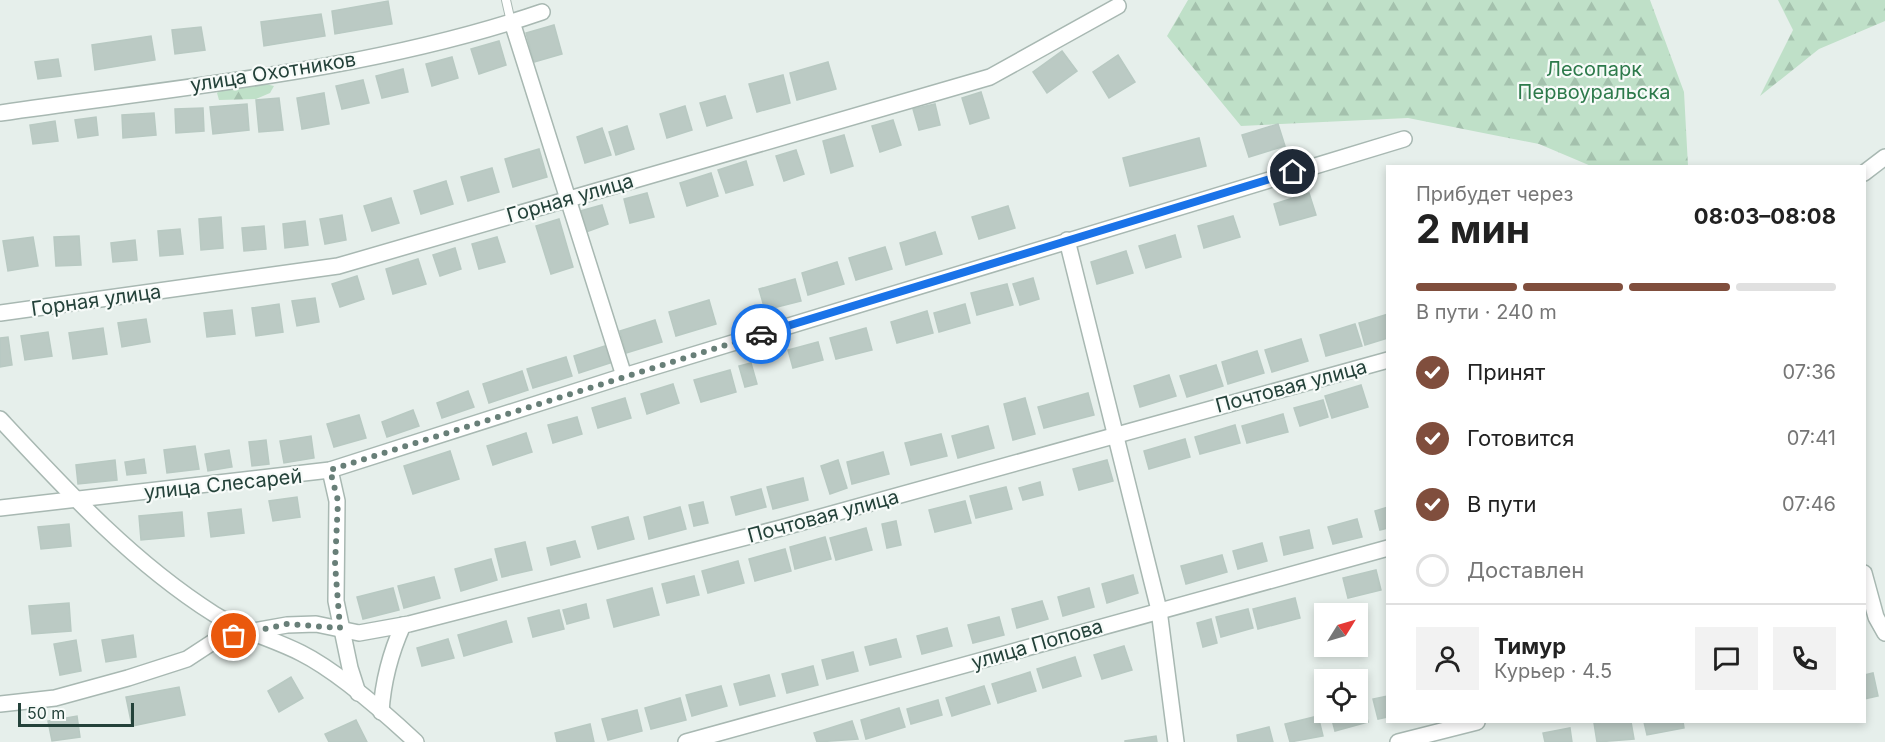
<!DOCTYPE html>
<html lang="ru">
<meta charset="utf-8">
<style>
body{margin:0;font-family:Inter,sans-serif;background:#f2f2f2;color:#222;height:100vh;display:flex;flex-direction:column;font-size:22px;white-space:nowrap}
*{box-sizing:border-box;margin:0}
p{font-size:20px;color:#767676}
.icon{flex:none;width:33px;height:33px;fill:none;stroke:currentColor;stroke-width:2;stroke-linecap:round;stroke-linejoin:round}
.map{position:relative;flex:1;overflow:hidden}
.details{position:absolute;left:1386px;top:165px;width:480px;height:558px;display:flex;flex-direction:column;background:#fff;border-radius:0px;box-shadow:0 3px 9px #0003}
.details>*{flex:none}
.needle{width:39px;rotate:53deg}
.fabs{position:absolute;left:1314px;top:603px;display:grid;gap:12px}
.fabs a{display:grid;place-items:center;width:54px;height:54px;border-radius:0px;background:#fff;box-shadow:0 3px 9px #0003;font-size:30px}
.scale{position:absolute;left:18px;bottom:15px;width:116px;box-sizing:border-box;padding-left:6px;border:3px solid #24423a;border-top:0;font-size:16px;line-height:21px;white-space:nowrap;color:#24423a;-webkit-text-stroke:4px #f7fbf9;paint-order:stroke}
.pin{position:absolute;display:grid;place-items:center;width:51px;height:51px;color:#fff;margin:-26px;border:3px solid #fff;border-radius:50%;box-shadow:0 2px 6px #0007}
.courier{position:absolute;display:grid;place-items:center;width:60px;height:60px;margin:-30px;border:4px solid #1a73e8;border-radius:50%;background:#fff;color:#222;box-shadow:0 2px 8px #0007}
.overview em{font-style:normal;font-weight:700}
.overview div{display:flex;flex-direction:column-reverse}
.overview{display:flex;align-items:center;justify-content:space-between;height:102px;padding:0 30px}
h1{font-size:39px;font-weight:700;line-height:45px}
.bar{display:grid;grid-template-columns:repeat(4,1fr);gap:9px 6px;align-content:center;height:72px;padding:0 30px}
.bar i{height:8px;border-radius:4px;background:#e0e0e0}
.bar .on{background:#804e3d}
.bar p{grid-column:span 4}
.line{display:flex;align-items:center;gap:15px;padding:0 30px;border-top:2px solid #e0e0e0}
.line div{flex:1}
.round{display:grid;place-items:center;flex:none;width:63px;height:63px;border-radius:0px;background:#f2f2f2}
ol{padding:0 30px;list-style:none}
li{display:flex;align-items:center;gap:18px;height:66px}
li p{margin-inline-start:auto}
li .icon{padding:6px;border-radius:50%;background:#804e3d;color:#fff;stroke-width:4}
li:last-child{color:#767676}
li i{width:33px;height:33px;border:3px solid #e0e0e0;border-radius:50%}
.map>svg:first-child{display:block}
.forest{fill:url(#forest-firs)}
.building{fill:#bbcac4;stroke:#b8c9c2;stroke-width:1.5}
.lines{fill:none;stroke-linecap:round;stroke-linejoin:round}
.service-casing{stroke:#a8b8b2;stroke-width:10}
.minor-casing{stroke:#a8b8b2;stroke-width:18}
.service{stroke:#fff;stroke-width:8}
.minor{stroke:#fff;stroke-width:15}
.done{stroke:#687f78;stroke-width:6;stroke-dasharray:0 10.8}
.route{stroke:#1a73e8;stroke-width:8}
.labels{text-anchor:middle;stroke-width:4.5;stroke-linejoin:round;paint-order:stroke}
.park-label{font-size:20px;fill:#2d7a4b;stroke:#f7fbf9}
.street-label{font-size:20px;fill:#24423a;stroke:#f7fbf9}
</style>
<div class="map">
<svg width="1885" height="742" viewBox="0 0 1885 742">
<defs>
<pattern id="forest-firs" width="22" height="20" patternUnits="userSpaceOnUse" patternTransform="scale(1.5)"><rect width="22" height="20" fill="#bfe0c8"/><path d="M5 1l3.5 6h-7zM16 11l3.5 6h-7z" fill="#a4c1ad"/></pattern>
</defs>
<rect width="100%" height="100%" fill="#e6efeb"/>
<g class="forest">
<path d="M1188,0H1650L1684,92L1688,166H1591L1539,144L1408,118L1241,126L1167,36Z"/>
<path d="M1778,0H1885V21L1819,49L1760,96L1793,30Z"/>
<path d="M257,82L274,86L270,93L256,99L219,100L217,93L223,87Z"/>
</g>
<g class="building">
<path d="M388,1L392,24L335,34L332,11Z"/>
<path d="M321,14L325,36L264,46L261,22Z"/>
<path d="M554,25L562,54L534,62L526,33Z"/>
<path d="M201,27L205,50L175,54L172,30Z"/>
<path d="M151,36L155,60L95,70L92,45Z"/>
<path d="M499,41L506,65L479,74L471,49Z"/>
<path d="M1062,51L1077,71L1047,93L1033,72Z"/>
<path d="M1118,55L1135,82L1109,98L1093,72Z"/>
<path d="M452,57L458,78L432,86L426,64Z"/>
<path d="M58,59L61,76L38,79L35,62Z"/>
<path d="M828,62L836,89L797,100L790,73Z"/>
<path d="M403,69L408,92L382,98L376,76Z"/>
<path d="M783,75L790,103L757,112L749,84Z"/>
<path d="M363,80L369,103L342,109L336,86Z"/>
<path d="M981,92L989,118L970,124L962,98Z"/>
<path d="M324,93L329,124L302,129L297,98Z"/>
<path d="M725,96L732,118L707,126L700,103Z"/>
<path d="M279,98L283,130L259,132L256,100Z"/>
<path d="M247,104L249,130L213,134L210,107Z"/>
<path d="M935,104L940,125L919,130L913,109Z"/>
<path d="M685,106L692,130L667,138L660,114Z"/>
<path d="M203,108L204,131L176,133L175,109Z"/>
<path d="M154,113L156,135L123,138L122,115Z"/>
<path d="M96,117L98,135L78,138L75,120Z"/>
<path d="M893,120L901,145L880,152L872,126Z"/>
<path d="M55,121L58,141L33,144L30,125Z"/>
<path d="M1278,124L1285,146L1249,157L1242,135Z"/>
<path d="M627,126L634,149L616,155L609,132Z"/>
<path d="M602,128L611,155L585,163L577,137Z"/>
<path d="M844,135L853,166L831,173L823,141Z"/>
<path d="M1199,138L1206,166L1130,186L1123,158Z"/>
<path d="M539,149L547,177L513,187L505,159Z"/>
<path d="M796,150L804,174L784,181L776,156Z"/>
<path d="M746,161L753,185L726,193L718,170Z"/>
<path d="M492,168L499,192L468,201L461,177Z"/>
<path d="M711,173L718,196L687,206L680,183Z"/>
<path d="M446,181L453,204L421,214L414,191Z"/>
<path d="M647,193L654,217L630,223L624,199Z"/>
<path d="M1309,193L1316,215L1280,225L1274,204Z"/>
<path d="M391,198L399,223L372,231L364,206Z"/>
<path d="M602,205L608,224L586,232L580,211Z"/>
<path d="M1008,206L1015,228L979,239L972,217Z"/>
<path d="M342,215L346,240L325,244L320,219Z"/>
<path d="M1233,216L1240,237L1204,248L1198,226Z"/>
<path d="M221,217L223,248L201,250L199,219Z"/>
<path d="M559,219L573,267L551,274L536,226Z"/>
<path d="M305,221L308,245L285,248L283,224Z"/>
<path d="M264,226L266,249L244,251L242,228Z"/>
<path d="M180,229L183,254L160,256L158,231Z"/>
<path d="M935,232L942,254L906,265L900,243Z"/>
<path d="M1175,235L1181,257L1146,268L1139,246Z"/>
<path d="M79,236L81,265L56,266L54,237Z"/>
<path d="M33,237L38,266L8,271L3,241Z"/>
<path d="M497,237L505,262L479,269L472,244Z"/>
<path d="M135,240L137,260L113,262L111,243Z"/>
<path d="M885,247L892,269L856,280L849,258Z"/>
<path d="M455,248L461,269L440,276L433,255Z"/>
<path d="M1126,251L1133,273L1097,284L1091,262Z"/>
<path d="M418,259L426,284L393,294L386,269Z"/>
<path d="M837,262L844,284L808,295L802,273Z"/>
<path d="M357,276L364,299L340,307L332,284Z"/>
<path d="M1033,278L1039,299L1020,305L1013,284Z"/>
<path d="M795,279L801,301L765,310L759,289Z"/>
<path d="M1007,284L1013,305L977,315L971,293Z"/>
<path d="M315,298L319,322L297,326L292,301Z"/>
<path d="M709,300L716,324L676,336L669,312Z"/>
<path d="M279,304L283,332L256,336L252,308Z"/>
<path d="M965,304L970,323L939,332L934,313Z"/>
<path d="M232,310L235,334L207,337L204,313Z"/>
<path d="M927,311L933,333L897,343L891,322Z"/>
<path d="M1388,314V338L1365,345L1359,323Z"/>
<path d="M146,319L150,342L122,347L118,323Z"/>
<path d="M655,320L662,342L626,353L620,331Z"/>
<path d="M1355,324L1362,346L1326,356L1320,335Z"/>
<path d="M103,328L107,354L73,359L69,333Z"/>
<path d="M866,328L872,350L836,359L830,338Z"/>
<path d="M48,332L52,356L25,360L21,336Z"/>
<path d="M8,337L12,365L0,367V338Z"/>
<path d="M1301,339L1308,361L1272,372L1265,350Z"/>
<path d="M818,342L823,360L793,368L788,350Z"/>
<path d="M608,345L613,362L579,373L574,356Z"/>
<path d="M1257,351L1264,373L1228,384L1222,362Z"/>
<path d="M566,357L572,376L533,388L527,369Z"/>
<path d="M751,363L757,384L745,387L739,366Z"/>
<path d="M1216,365L1223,386L1187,397L1180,376Z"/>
<path d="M730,370L736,392L701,402L694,380Z"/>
<path d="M522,371L528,390L489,403L483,384Z"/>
<path d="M1169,375L1176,396L1140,407L1134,386Z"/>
<path d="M673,384L679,403L647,414L641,394Z"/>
<path d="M1361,385L1368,407L1332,418L1325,396Z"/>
<path d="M468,391L474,407L442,418L437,403Z"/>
<path d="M1088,393L1094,415L1044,428L1038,407Z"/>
<path d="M625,398L631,418L598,428L592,408Z"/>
<path d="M1025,398L1035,434L1013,440L1004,404Z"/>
<path d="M1323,400L1328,417L1300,426L1294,408Z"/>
<path d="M413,410L419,426L387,437L382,422Z"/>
<path d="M1283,414L1288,432L1247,443L1242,426Z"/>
<path d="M359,415L366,438L334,447L327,424Z"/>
<path d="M577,417L582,434L553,443L548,425Z"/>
<path d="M1235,425L1240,443L1200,454L1195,437Z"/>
<path d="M988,426L994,448L958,458L952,436Z"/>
<path d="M526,433L532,452L493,465L487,446Z"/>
<path d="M941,434L947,456L911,465L905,443Z"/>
<path d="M311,436L314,458L284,463L280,441Z"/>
<path d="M1185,439L1190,457L1149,469L1144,451Z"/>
<path d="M266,440L269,464L252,466L249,442Z"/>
<path d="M195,446L199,469L167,473L164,450Z"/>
<path d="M229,450L232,467L208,471L205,454Z"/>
<path d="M450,451L459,479L413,494L404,466Z"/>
<path d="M883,452L889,474L852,484L847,462Z"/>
<path d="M144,459L146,473L127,475L125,462Z"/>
<path d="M115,460L117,480L78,484L76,465Z"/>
<path d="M838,460L847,488L830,494L821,466Z"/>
<path d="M1107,460L1113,481L1079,490L1073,469Z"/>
<path d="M803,478L808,500L773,509L767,487Z"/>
<path d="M1040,482L1043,495L1023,500L1019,488Z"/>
<path d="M1006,487L1012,509L976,518L970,496Z"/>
<path d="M761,489L766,507L736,515L731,497Z"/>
<path d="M297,497L300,517L273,521L269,501Z"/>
<path d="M965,501L971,523L935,532L929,510Z"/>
<path d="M703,502L708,523L694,526L689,505Z"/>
<path d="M680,507L686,529L649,539L644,517Z"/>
<path d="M1388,507V528L1380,530L1375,511Z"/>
<path d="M241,509L244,533L211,537L208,513Z"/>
<path d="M182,512L184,536L141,540L139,516Z"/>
<path d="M628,517L634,539L598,549L592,527Z"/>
<path d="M1357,519L1362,537L1333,544L1328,527Z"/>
<path d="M896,521L901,545L887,548L882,524Z"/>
<path d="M69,524L71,546L41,549L38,527Z"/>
<path d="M866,528L872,550L836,560L830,538Z"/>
<path d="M1309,530L1313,548L1284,555L1280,537Z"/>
<path d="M825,537L831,559L795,569L790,547Z"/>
<path d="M575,541L580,557L551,565L547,548Z"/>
<path d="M525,542L532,570L502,577L495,549Z"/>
<path d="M1262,543L1267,561L1238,569L1233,551Z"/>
<path d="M785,549L791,571L755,581L749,559Z"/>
<path d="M1222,555L1227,572L1186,584L1181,566Z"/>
<path d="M491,559L497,580L461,591L455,569Z"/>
<path d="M738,561L744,583L708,593L702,571Z"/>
<path d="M1376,570L1381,590L1348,598L1343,578Z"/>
<path d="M1133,575L1138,593L1107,603L1102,584Z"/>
<path d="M694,576L699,595L667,603L662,584Z"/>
<path d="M434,577L440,598L404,608L398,586Z"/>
<path d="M393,588L399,610L363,619L357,597Z"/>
<path d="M652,588L659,615L614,627L607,600Z"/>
<path d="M1089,588L1094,607L1063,616L1058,597Z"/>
<path d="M1295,598L1300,618L1258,629L1253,609Z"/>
<path d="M1042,601L1048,619L1017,628L1012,609Z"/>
<path d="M69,603L71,631L32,634L29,606Z"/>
<path d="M586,604L589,618L567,624L563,610Z"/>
<path d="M1248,609L1253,628L1221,637L1216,617Z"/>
<path d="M559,610L564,629L533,637L528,618Z"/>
<path d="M999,617L1004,635L973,643L968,625Z"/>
<path d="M1211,619L1217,643L1203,647L1197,623Z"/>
<path d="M506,621L512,642L464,656L458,635Z"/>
<path d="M947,628L952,646L922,654L917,636Z"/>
<path d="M133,635L136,657L106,662L102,640Z"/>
<path d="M448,639L454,658L422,666L417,648Z"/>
<path d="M896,639L901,657L870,665L865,647Z"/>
<path d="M76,640L81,671L60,675L54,644Z"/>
<path d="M1124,646L1132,670L1102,679L1094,655Z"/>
<path d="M853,652L858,671L827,679L822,660Z"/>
<path d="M1075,657L1081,676L1043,688L1037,669Z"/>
<path d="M813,666L818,685L787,693L782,674Z"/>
<path d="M1030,672L1036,691L998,703L992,684Z"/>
<path d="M1873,673L1878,696L1864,699V675Z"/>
<path d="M769,675L775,696L740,705L734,684Z"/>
<path d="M291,677L303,698L279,712L268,691Z"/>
<path d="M721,686L727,706L692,716L686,695Z"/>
<path d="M984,686L990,704L952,716L946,698Z"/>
<path d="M179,687L185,715L132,726L126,697Z"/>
<path d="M1388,696V717L1378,719L1373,699Z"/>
<path d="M680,698L686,720L651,729L645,708Z"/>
<path d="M938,700L942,715L911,724L907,709Z"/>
<path d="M1363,703L1368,722L1335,731L1330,712H1358V704Z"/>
<path d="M899,708L905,727L866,739L861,720Z"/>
<path d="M637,710L642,731L608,740L602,719Z"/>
<path d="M77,716L80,737L52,741L48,721Z"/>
<path d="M1318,716L1323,736L1290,742L1285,724Z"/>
<path d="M356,720L367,742H329L325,734Z"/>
<path d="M852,721L858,739L817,742L814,733Z"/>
<path d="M1604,722H1631L1634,739L1597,742L1594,723Z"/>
<path d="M1644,722H1683L1684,728L1647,735Z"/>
<path d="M590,724L594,742H557L555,733Z"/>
<path d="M1269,727L1273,742H1238L1237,735Z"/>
<path d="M1570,728L1572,742H1545L1543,733Z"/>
<path d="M1156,736L1157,742H1125V741Z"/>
</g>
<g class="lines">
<defs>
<path id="service" d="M506,0L511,22"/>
<g id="minor">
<path d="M512,22L624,376"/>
<path d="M0,113C179,87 370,71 542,12"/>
<path d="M1864,173L1885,157"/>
<path d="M1067,240L1159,610L1176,742"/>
<path d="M0,313L338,266L990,77L1118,6"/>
<path d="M0,419C66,490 132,562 214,614C241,631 274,639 301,653C337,671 387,715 416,742"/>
<path d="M330,470L337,501L336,601L350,668L358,693"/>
<path d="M0,508L330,470L624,376L1404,139"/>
<path d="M1864,573L1876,617L1885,633"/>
<path d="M0,704L55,698L128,678L187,659L216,640L253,631L287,625L316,624L359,633L409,624L781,528L1388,360"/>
<path d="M381,712C383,680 390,654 403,625"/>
<path d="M686,742L1388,548"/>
<path d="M1398,742L1477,722"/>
</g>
</defs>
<use href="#service" class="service-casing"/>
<use href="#minor" class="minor-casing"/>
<use href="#service" class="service"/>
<use href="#minor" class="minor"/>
</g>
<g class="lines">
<path class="done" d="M234,636L287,624L340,628L335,564L338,501L330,470L761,334"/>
<path class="route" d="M761,334L1293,172"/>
</g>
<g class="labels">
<g class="park-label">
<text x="1594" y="76">Лесопарк<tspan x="1594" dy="23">Первоуральска</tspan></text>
</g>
<g class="street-label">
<text transform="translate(273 72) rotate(-9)" y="7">улица Охотников</text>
<text transform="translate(570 198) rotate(-16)" y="7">Горная улица</text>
<text transform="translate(96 300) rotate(-8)" y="7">Горная улица</text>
<text transform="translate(1291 386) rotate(-15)" y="7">Почтовая улица</text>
<text transform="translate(223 484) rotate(-6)" y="7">улица Слесарей</text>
<text transform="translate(823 516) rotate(-15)" y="7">Почтовая улица</text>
<text transform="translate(1037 644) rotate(-16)" y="7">улица Попова</text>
</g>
</g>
</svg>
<div class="fabs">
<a><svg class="needle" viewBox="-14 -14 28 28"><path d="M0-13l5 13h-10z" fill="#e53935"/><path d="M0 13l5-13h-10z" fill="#767676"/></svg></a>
<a><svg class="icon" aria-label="locate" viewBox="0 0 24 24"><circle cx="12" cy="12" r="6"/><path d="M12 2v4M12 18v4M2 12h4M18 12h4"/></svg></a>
</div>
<div class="scale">50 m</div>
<div class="pin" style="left:234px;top:636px;background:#ea580c"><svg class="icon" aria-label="bag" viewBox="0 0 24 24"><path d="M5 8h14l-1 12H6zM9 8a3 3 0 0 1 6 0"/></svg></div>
<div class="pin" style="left:1293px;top:172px;background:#1f2937"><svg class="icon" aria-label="home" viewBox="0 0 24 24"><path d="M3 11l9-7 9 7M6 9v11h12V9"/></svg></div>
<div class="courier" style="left:761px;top:334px"><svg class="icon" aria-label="car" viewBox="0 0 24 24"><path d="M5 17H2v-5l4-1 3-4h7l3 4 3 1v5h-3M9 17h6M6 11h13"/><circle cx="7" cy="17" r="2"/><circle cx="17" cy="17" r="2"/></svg></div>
<section class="details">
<div class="overview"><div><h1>2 мин</h1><p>Прибудет через</p></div><em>08:03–08:08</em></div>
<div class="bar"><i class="on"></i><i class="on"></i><i class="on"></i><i></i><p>В пути · 240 m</p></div>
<ol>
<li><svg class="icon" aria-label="check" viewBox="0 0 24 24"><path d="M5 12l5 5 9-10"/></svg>Принят<p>07:36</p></li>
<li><svg class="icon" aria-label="check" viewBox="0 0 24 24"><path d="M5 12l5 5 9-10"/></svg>Готовится<p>07:41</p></li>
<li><svg class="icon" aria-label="check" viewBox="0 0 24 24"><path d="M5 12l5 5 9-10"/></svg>В пути<p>07:46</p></li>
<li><i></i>Доставлен</li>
</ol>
<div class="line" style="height:108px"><a class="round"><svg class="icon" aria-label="person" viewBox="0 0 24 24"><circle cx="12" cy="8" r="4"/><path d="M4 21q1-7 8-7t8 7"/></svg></a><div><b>Тимур</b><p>Курьер · 4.5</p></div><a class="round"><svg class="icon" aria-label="chat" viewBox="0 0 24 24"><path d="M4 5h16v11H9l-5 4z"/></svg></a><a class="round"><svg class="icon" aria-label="phone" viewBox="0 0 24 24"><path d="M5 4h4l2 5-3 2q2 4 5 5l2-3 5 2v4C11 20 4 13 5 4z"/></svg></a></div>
</section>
</div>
